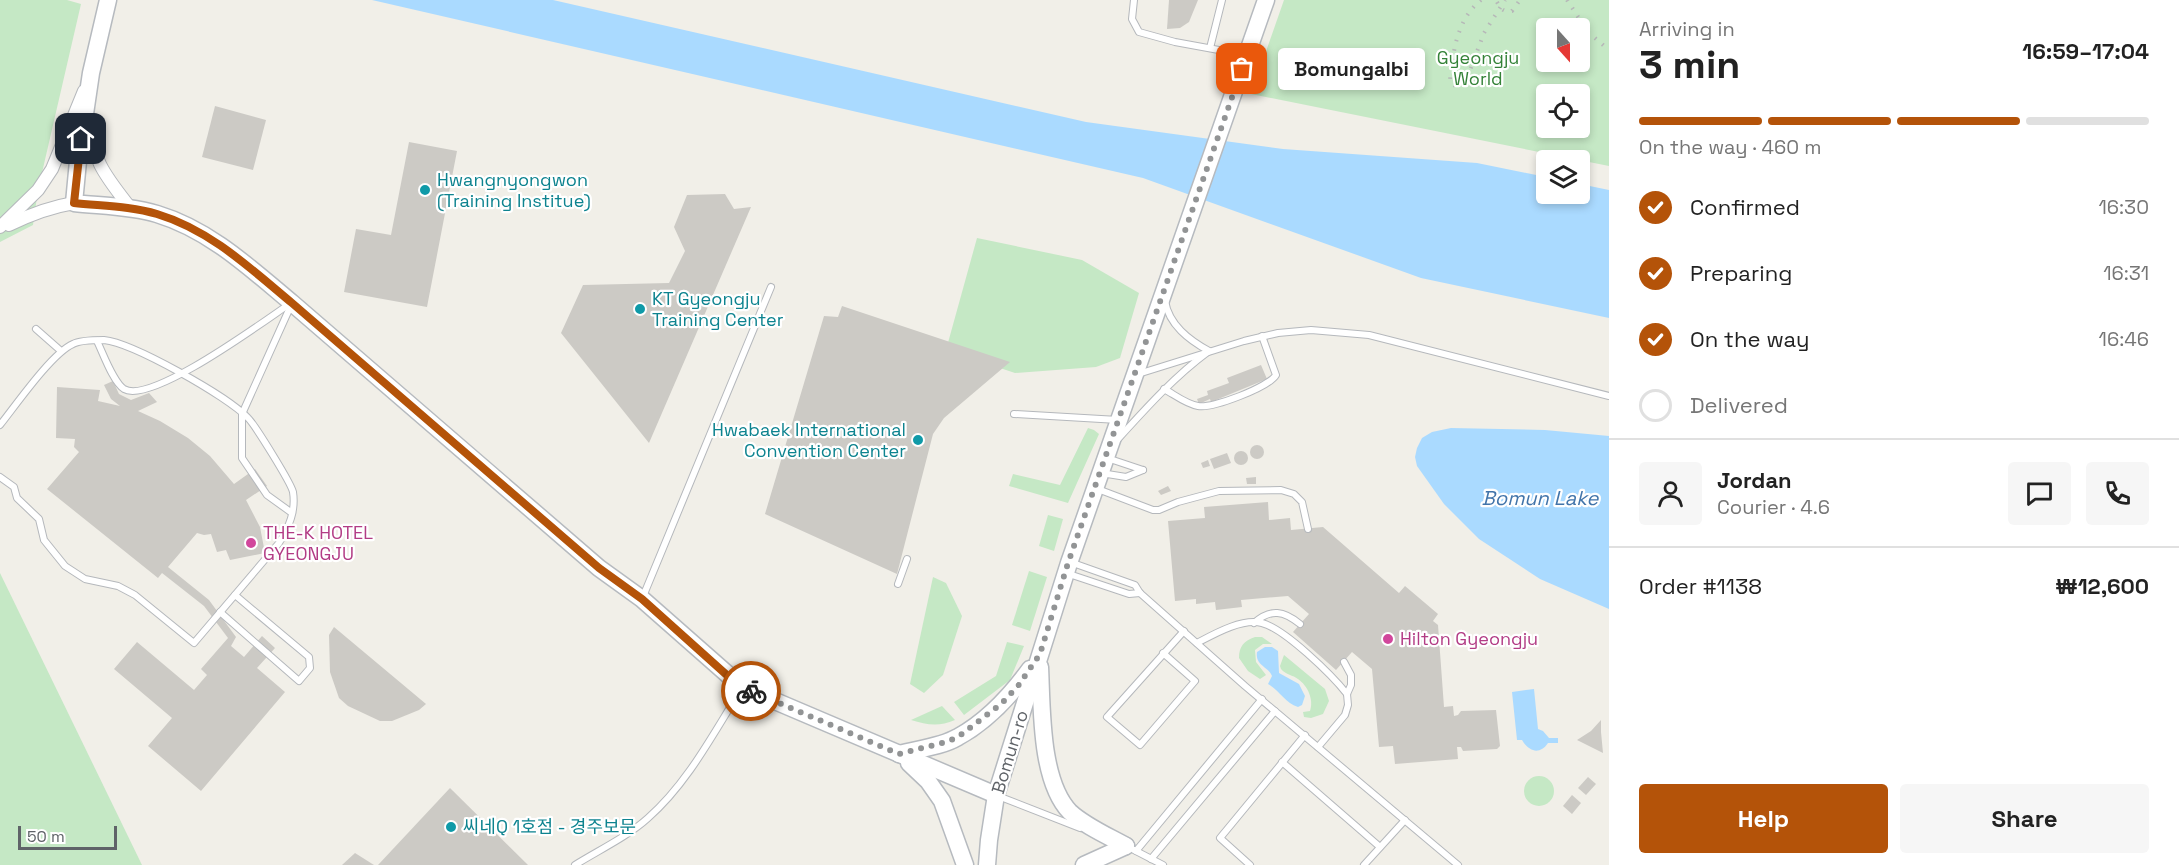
<!DOCTYPE html>
<meta charset="utf-8">
<style>
body{margin:0;font-family:"Space Grotesk","Noto Sans KR",sans-serif;background:#f6f6f6;color:#222;height:100vh;display:flex;flex-direction:column;font-size:22px;white-space:nowrap}
*{box-sizing:border-box;margin:0}
p{font-size:20px;color:#767676}
.icon{flex:none;width:33px;height:33px;fill:none;stroke:currentColor;stroke-width:2;stroke-linecap:round;stroke-linejoin:round}
.map{position:relative;flex:1;overflow:hidden}
.sheet{display:flex;flex-direction:column;background:#fff;width:570px}
.sheet>*{flex:none}
.needle{width:39px;rotate:159deg}
.buttons{position:absolute;left:1536px;top:18px;display:grid;gap:12px}
.buttons a{display:grid;place-items:center;width:54px;height:54px;border-radius:6px;background:#fff;box-shadow:0 3px 9px #0003;font-size:30px}
.scale{position:absolute;left:18px;bottom:15px;width:99px;box-sizing:border-box;padding-left:6px;border:3px solid #5f6368;border-top:0;font-size:16px;line-height:21px;white-space:nowrap;color:#5f6368;-webkit-text-stroke:4px #fff;paint-order:stroke}
.pin{position:absolute;display:grid;place-items:center;width:51px;height:51px;color:#fff;margin:-26px;border-radius:12px;box-shadow:0 3px 9px #0006}
.courier{position:absolute;display:grid;place-items:center;width:60px;height:60px;margin:-30px;border:4px solid #b45309;border-radius:50%;background:#fff;color:#222;box-shadow:0 2px 8px #0007}
.bubble{position:absolute;height:42px;border-radius:6px;background:#fff;box-shadow:0 3px 9px #0003;font-size:20px;font-weight:800;line-height:42px;text-align:center}
.overview em{font-style:normal;font-weight:800}
.overview div{display:flex;flex-direction:column-reverse}
.overview{display:flex;align-items:center;justify-content:space-between;height:102px;padding:0 30px}
h1{font-size:39px;font-weight:800;line-height:45px}
.bar{display:grid;grid-template-columns:repeat(4,1fr);gap:9px 6px;align-content:center;height:72px;padding:0 30px}
.bar i{height:8px;border-radius:4px;background:#e0e0e0}
.bar .selected{background:#b45309}
.bar p{grid-column:span 4}
.line{display:flex;align-items:center;gap:15px;padding:0 30px;border-top:2px solid #e0e0e0}
.line div{flex:1}
.round{display:grid;place-items:center;flex:none;width:63px;height:63px;border-radius:6px;background:#f6f6f6}
ol{padding:0 30px;list-style:none}
li{display:flex;align-items:center;gap:18px;height:66px}
li p{margin-inline-start:auto}
li .icon{padding:6px;border-radius:50%;background:#b45309;color:#fff;stroke-width:4}
li:last-child{color:#767676}
li i{width:33px;height:33px;border:3px solid #e0e0e0;border-radius:50%}
.action{display:flex;gap:12px;margin-top:auto;padding:12px 30px}
.action a{flex:1;height:69px;border-radius:6px;background:#b45309;color:#fff;font-size:24px;font-weight:800;line-height:69px;text-align:center}
.action a+a{background:#f6f6f6;color:#222}
main{display:flex;flex:1;min-height:0}
.map>svg:first-child{display:block}
.green{fill:#c5e8c5;fill-rule:evenodd}
.water{fill:#aadaff}
.building{fill:#cccac5}
.lines{fill:none;stroke-linecap:round;stroke-linejoin:round}
.lane-casing{stroke:#b5b8bc;stroke-width:8}
.street-casing{stroke:#b5b8bc;stroke-width:14}
.secondary-casing{stroke:#b6babf;stroke-width:19}
.lane{stroke:#fff;stroke-width:6}
.street{stroke:#fff;stroke-width:12}
.secondary{stroke:#fff;stroke-width:16}
.rail{stroke:#b6b7b8;stroke-width:4;stroke-dasharray:1.5 8;stroke-linecap:butt}
.done{stroke:#929495;stroke-width:6;stroke-dasharray:0 10.8}
.route{stroke:#b45309;stroke-width:8}
.culture-dot{fill:#0f9aa8;stroke:#fff;stroke-width:2}
.hotel-dot{fill:#d1479c;stroke:#fff;stroke-width:2}
.labels{text-anchor:middle;stroke-width:4.5;stroke-linejoin:round;paint-order:stroke}
.park-label{font-size:18px;fill:#348238;stroke:#fff}
.culture-label{font-size:18px;fill:#0d838f;stroke:#fff;text-anchor:start}
.hotel-label{font-size:18px;fill:#b23c85;stroke:#fff;text-anchor:start}
.street-label{font-size:18px;fill:#5f6368;stroke:#fff}
.water-label{font-size:20px;font-style:italic;fill:#4174aa;stroke:#fff}
</style>
<main>
<div class="map">
<svg width="1609" height="865" viewBox="0 0 1609 865">
<rect width="100%" height="100%" fill="#f1efe8"/>
<g class="green">
<path d="M0,0H67L81,4L38,190L33,225L0,242Z"/>
<path d="M1284,0H1609V166L1251,94ZM1546,28H1580V62H1546ZM1546,94H1580V128H1546Z"/>
<path d="M977,238L1082,260L1139,293L1120,358L1096,367L1015,373L946,350Z"/>
<path d="M1088,428L1094,430L1099,434L1068,503L1009,486L1013,474L1060,485Z"/>
<path d="M1048,515L1063,519L1054,551L1039,546Z"/>
<path d="M1029,571L1047,577L1030,631L1012,625Z"/>
<path d="M0,573L142,865H0Z"/>
<path d="M933,577L946,583L962,616L943,675L924,693L910,684Z"/>
<path d="M1255,637H1262L1272,644H1263L1255,650L1256,662L1266,675L1260,679L1248,671L1239,658C1239,646 1244,641 1255,637Z"/>
<path d="M1007,642L1024,646L1010,680L964,715L954,702L996,676Z"/>
<path d="M1284,655L1325,689L1329,701L1323,714L1311,718L1304,717L1303,712L1310,711C1314,700 1308,686 1298,679C1293,675 1286,675 1281,669L1280,666Z"/>
<path d="M942,706L955,720C939,727 927,725 911,720Z"/>
<circle cx="1539" cy="791" r="15"/>
</g>
<g class="water">
<path d="M372,0H553L1086,122L1283,149L1477,163L1546,177V194H1580V184L1609,190V318L1421,278L1143,178Z"/>
<path d="M1451,428L1545,430L1609,436V609L1540,579L1479,539L1444,504L1417,466L1415,457L1417,448L1422,438L1432,432Z"/>
<path d="M1265,647H1272L1278,651L1279,673L1299,684L1305,696L1302,705L1298,707C1285,703 1280,691 1268,684L1272,676C1268,666 1255,666 1257,652Z"/>
<path d="M1534,689L1538,729L1543,731L1549,738H1558V743H1548C1540,755 1529,752 1522,740H1517L1512,692Z"/>
</g>
<g class="building">
<path d="M1169,0H1198L1189,22L1180,28L1167,29Z"/>
<path d="M215,106L266,120L253,170L202,157Z"/>
<path d="M409,142L457,151L427,307L344,292L356,229L391,235Z"/>
<path d="M725,194L734,209L751,207L649,443L561,333L583,285L669,283L685,251L674,227L687,195Z"/>
<path d="M842,306L1010,362L944,418L933,434L897,574L765,514L824,316L838,317Z"/>
<path d="M1261,365L1267,379L1211,402L1210,399L1199,404L1197,399L1208,395L1207,391L1229,383L1227,378Z"/>
<path d="M113,381L119,394L131,400L149,393L157,402L138,411L160,421L188,438L210,456L234,484L255,469L267,486L246,500L260,527L265,553L230,560L226,550L217,552L211,534L204,535L197,533L168,567L209,600L236,637L231,646L244,657L262,636L275,648L257,668L285,692L201,791L148,746L172,718L114,669L137,642L194,690L207,675L201,669L228,638L204,606L162,573L158,578L47,489L79,452L74,447L75,439L56,438L57,387L100,390L98,401L120,406L111,399L104,385Z"/>
<circle cx="1257" cy="452" r="7"/>
<circle cx="1241" cy="458" r="7"/>
<path d="M1227,453L1231,463L1214,469L1210,459Z"/>
<path d="M1208,460L1210,466L1203,468L1201,463Z"/>
<path d="M1256,477V484H1247L1246,478Z"/>
<path d="M1168,486L1171,491L1161,495L1158,491Z"/>
<path d="M1268,502L1269,520L1290,518L1291,530L1323,527L1399,593L1405,586L1438,614L1433,621L1438,625L1444,707L1453,706L1454,716L1458,715L1461,711L1496,710L1500,746L1497,749L1463,751L1461,747H1457L1458,759L1395,764L1393,746L1379,747L1372,669L1352,652L1336,670L1293,632L1309,614L1288,596L1241,600L1242,607L1216,610L1215,602L1196,604V599L1175,601L1168,521L1205,518L1204,507Z"/>
<path d="M334,627L426,704L419,710L392,721H380L348,706L339,698L330,672L329,635Z"/>
<path d="M1601,720V732L1603,753L1577,740L1591,731Z"/>
<path d="M1588,777L1596,784L1586,795L1578,788Z"/>
<path d="M450,788L528,865H378Z"/>
<path d="M1572,795L1581,803L1572,814L1563,806Z"/>
<path d="M355,853L374,865H342Z"/>
</g>
<g class="lines">
<defs>
<g id="lane">
<path d="M1134,0L1132,19L1139,32L1175,42L1246,55"/>
<path d="M1210,48L1222,0"/>
<path d="M292,303L242,414V458L267,495L292,513"/>
<path d="M36,329L61,351"/>
<path d="M97,341C103,353 113,382 124,389C151,405 264,321 291,303"/>
<path d="M1138,374L1244,341L1278,333L1311,330L1369,335L1609,396"/>
<path d="M1164,389C1175,395 1186,404 1198,406C1212,409 1269,387 1276,375L1262,336"/>
<path d="M1014,414L1118,420"/>
<path d="M0,425C16,405 52,353 73,344C80,340 96,340 104,340C133,343 227,396 248,418C255,425 291,483 293,492C296,511 289,527 279,543L194,643L135,595L118,586L85,579L65,566L44,540L39,519L17,498L14,487L0,477"/>
<path d="M1118,439C1147,407 1175,376 1209,351C1189,340 1169,325 1165,301"/>
<path d="M1107,458L1143,470"/>
<path d="M1101,473L1126,477L1143,470"/>
<path d="M1095,488L1153,510H1159L1178,502L1219,491L1281,490L1294,494L1302,502L1308,529"/>
<path d="M1070,562L1135,585L1140,593L1245,686L1458,865"/>
<path d="M1066,573L1129,594L1140,593"/>
<path d="M898,584L907,559"/>
<path d="M642,599L771,287"/>
<path d="M220,612L299,681L310,668L309,657L235,595"/>
<path d="M1254,623C1271,608 1284,611 1300,624"/>
<path d="M1197,643C1214,634 1242,618 1262,623C1285,629 1332,675 1347,694"/>
<path d="M1163,653L1195,681L1140,745L1107,717L1184,631"/>
<path d="M1318,747L1345,715L1348,705L1347,694L1351,685V675L1344,662"/>
<path d="M1282,762L1380,847"/>
<path d="M998,796L1080,828"/>
<path d="M1134,850L1163,865"/>
<path d="M1136,851L1262,699"/>
<path d="M1151,859L1275,711"/>
<path d="M575,865C599,850 627,837 648,818C688,783 714,732 742,688"/>
<path d="M1250,865L1220,838L1305,735"/>
<path d="M1364,865L1405,820"/>
</g>
<g id="street">
<path d="M90,118C90,160 108,179 132,210"/>
<path d="M9,225C31,214 50,207 74,203"/>
<path d="M0,227L38,190L52,169L84,91"/>
</g>
<g id="secondary">
<path d="M108,0L91,73L78,161L74,203C101,206 131,206 157,214C210,230 250,268 292,303L599,568L642,599L742,687L996,795"/>
<path d="M1040,667C1042,708 1040,781 1070,812C1085,826 1108,836 1126,846"/>
<path d="M899,754C918,749 941,747 958,737C987,721 1011,695 1030,669"/>
<path d="M909,763L928,781L942,801L965,865"/>
<path d="M987,865L989,840L996,795L1069,563L1266,0"/>
<path d="M1084,865L1126,846"/>
</g>
</defs>
<use href="#lane" class="lane-casing"/>
<use href="#street" class="street-casing"/>
<use href="#secondary" class="secondary-casing"/>
<use href="#lane" class="lane"/>
<use href="#street" class="street"/>
<use href="#secondary" class="secondary"/>
<g class="rail">
<path d="M1481,0C1457,19 1453,52 1450,80L1456,87H1460L1466,81L1484,33L1505,0"/>
<path d="M1567,0L1588,32L1609,50"/>
<path d="M1497,2C1501,9 1503,12 1512,11L1520,0"/>
</g>
</g>
<g class="lines">
<path class="done" d="M751,691L899,754L946,742L958,737L1001,704L1018,686L1040,654L1068,563L1242,69"/>
<path class="route" d="M81,139L74,203C101,206 131,206 157,214C210,230 250,268 292,303L599,568L642,599L729,677L751,691"/>
</g>
<g class="culture-dot">
<circle cx="425" cy="190" r="6"/>
<circle cx="640" cy="309" r="6"/>
<circle cx="918" cy="440" r="6"/>
<circle cx="451" cy="827" r="6"/>
</g>
<g class="hotel-dot">
<circle cx="251" cy="543" r="6"/>
<circle cx="1388" cy="639" r="6"/>
</g>
<g class="labels">
<g class="park-label">
<text x="1478" y="64">Gyeongju<tspan x="1478" dy="21">World</tspan></text>
</g>
<g class="culture-label">
<text x="437" y="186">Hwangnyongwon<tspan x="437" dy="21">(Training Institue)</tspan></text>
<text x="652" y="305">KT Gyeongju<tspan x="652" dy="21">Training Center</tspan></text>
<text x="906" y="436" text-anchor="end">Hwabaek International<tspan x="906" dy="21">Convention Center</tspan></text>
<text x="463" y="833">씨네Q 1호점 - 경주보문</text>
</g>
<g class="hotel-label">
<text x="263" y="539">THE-K HOTEL<tspan x="263" dy="21">GYEONGJU</tspan></text>
<text x="1400" y="645">Hilton Gyeongju</text>
</g>
<g class="street-label">
<text transform="translate(1010 752) rotate(-73)" y="6">Bomun-ro</text>
</g>
<g class="water-label">
<text x="1540" y="505">Bomun Lake</text>
</g>
</g>
</svg>
<div class="buttons">
<a><svg class="needle" viewBox="-14 -14 28 28"><path d="M0-13l5 13h-10z" fill="#e53935"/><path d="M0 13l5-13h-10z" fill="#767676"/></svg></a>
<a><svg class="icon" aria-label="locate" viewBox="0 0 24 24"><circle cx="12" cy="12" r="6"/><path d="M12 2v4M12 18v4M2 12h4M18 12h4"/></svg></a>
<a><svg class="icon" aria-label="layers" viewBox="0 0 24 24"><path d="M12 4l9 5-9 5-9-5zM3 14l9 5 9-5"/></svg></a>
</div>
<div class="scale">50 m</div>
<div class="pin" style="left:1242px;top:69px;background:#ea580c"><svg class="icon" aria-label="bag" viewBox="0 0 24 24"><path d="M5 8h14l-1 12H6zM9 8a3 3 0 0 1 6 0"/></svg></div>
<div class="pin" style="left:81px;top:139px;background:#1f2937"><svg class="icon" aria-label="home" viewBox="0 0 24 24"><path d="M3 11l9-7 9 7M6 9v11h12V9"/></svg></div>
<div class="courier" style="left:751px;top:691px"><svg class="icon" aria-label="bike" viewBox="0 0 24 24"><circle cx="6" cy="16" r="4"/><circle cx="18" cy="16" r="4"/><path d="M6 16l4-8h5l3 8M10 8l3 8H6M13 5h3"/></svg></div>
<div class="bubble" style="left:1278px;top:48px;width:147px">Bomungalbi</div>
</div>
<section class="sheet">
<div class="overview"><div><h1>3 min</h1><p>Arriving in</p></div><em>16:59–17:04</em></div>
<div class="bar"><i class="selected"></i><i class="selected"></i><i class="selected"></i><i></i><p>On the way · 460 m</p></div>
<ol>
<li><svg class="icon" aria-label="check" viewBox="0 0 24 24"><path d="M5 12l5 5 9-10"/></svg>Confirmed<p>16:30</p></li>
<li><svg class="icon" aria-label="check" viewBox="0 0 24 24"><path d="M5 12l5 5 9-10"/></svg>Preparing<p>16:31</p></li>
<li><svg class="icon" aria-label="check" viewBox="0 0 24 24"><path d="M5 12l5 5 9-10"/></svg>On the way<p>16:46</p></li>
<li><i></i>Delivered</li>
</ol>
<div class="line" style="height:108px"><a class="round"><svg class="icon" aria-label="person" viewBox="0 0 24 24"><circle cx="12" cy="8" r="4"/><path d="M4 21q1-7 8-7t8 7"/></svg></a><div><b>Jordan</b><p>Courier · 4.6</p></div><a class="round"><svg class="icon" aria-label="chat" viewBox="0 0 24 24"><path d="M4 5h16v11H9l-5 4z"/></svg></a><a class="round"><svg class="icon" aria-label="phone" viewBox="0 0 24 24"><path d="M5 4h4l2 5-3 2q2 4 5 5l2-3 5 2v4C11 20 4 13 5 4z"/></svg></a></div>
<div class="line" style="height:78px"><div>Order #1138</div><b>₩12,600</b></div>
<div class="action"><a>Help</a><a>Share</a></div>
</section>
</main>
